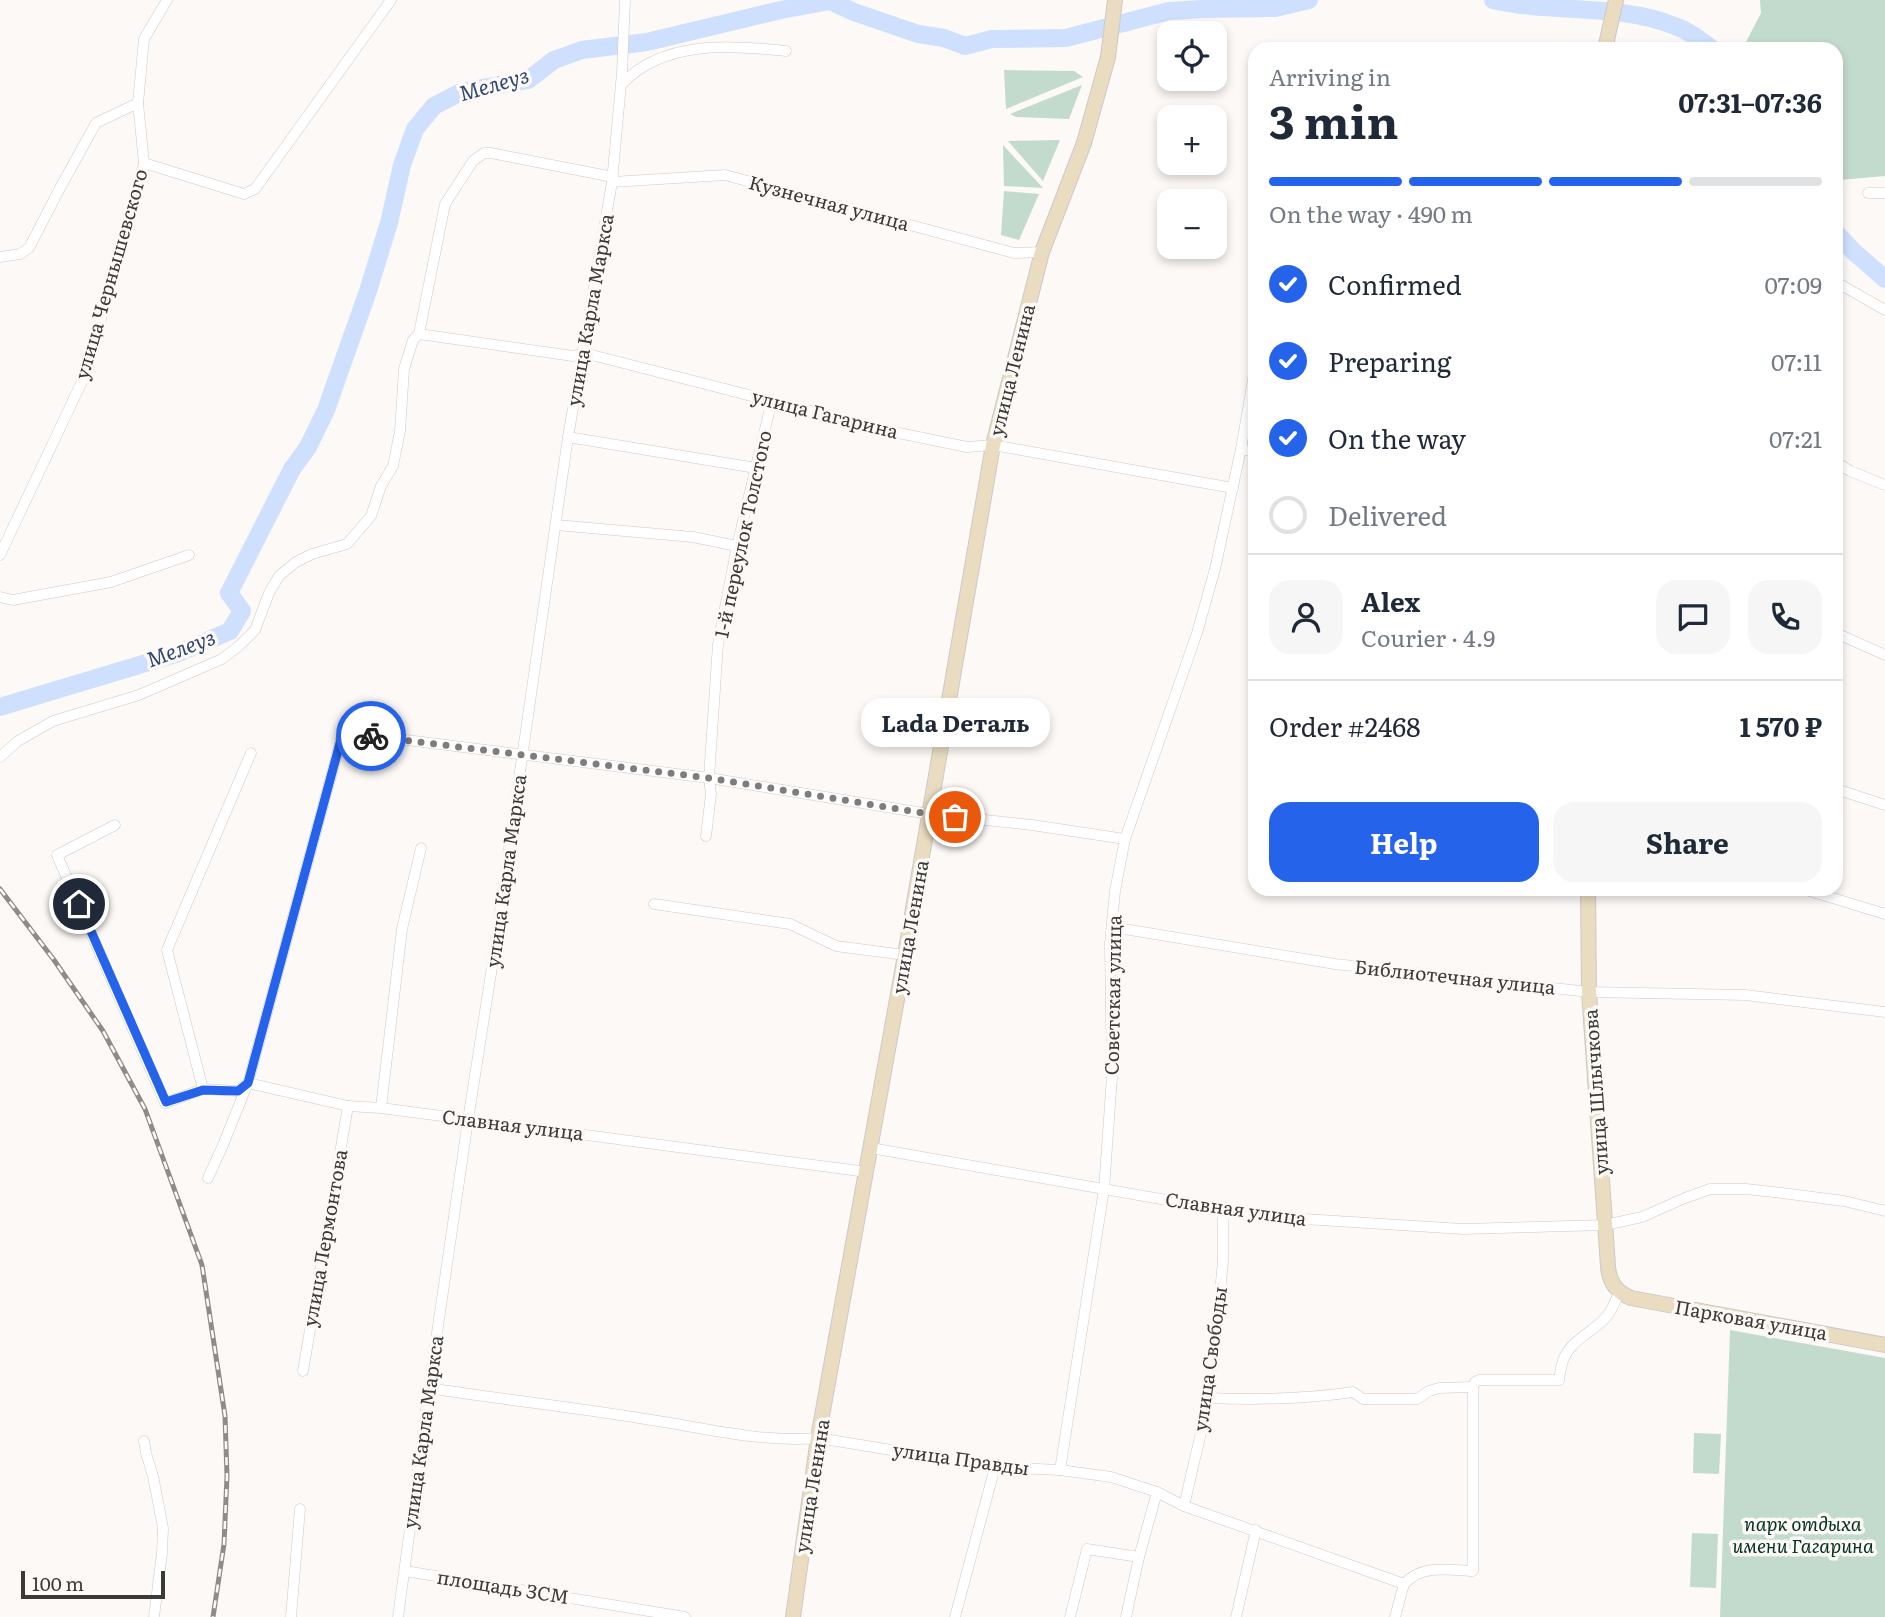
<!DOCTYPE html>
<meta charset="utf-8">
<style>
body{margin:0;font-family:Literata,serif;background:#f6f6f7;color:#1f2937;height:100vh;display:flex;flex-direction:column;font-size:26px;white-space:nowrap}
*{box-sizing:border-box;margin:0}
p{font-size:23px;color:#747a83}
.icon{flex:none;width:38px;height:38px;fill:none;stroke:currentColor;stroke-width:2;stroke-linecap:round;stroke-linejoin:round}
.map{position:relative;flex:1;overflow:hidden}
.details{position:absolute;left:1248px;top:42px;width:595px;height:854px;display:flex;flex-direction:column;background:#fff;border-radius:21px;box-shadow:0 4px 10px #0003}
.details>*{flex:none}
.controls{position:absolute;left:1157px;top:21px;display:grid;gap:14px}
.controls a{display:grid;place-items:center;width:70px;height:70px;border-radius:14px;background:#fff;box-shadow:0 4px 10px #0003;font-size:35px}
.scale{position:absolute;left:21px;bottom:18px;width:144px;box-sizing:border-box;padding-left:7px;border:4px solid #3c3a39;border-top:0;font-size:19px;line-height:24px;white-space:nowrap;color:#3c3a39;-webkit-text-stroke:5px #fcf9f6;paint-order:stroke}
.pin{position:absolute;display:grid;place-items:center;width:60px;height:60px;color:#fff;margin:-30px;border:4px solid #fff;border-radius:50%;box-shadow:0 2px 7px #0007}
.courier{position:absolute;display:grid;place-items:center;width:70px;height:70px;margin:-35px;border:5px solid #2563eb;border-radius:50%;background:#fff;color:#222;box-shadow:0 2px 9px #0007}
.bubble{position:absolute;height:49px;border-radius:21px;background:#fff;box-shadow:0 4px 10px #0003;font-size:23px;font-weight:700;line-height:49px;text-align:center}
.summary em{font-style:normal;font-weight:700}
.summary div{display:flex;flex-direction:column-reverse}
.summary{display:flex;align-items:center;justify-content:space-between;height:119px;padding:0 21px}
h1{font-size:46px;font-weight:700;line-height:52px}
.bar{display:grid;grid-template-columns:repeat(4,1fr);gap:10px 7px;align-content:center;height:84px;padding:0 21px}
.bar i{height:9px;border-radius:5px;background:#e0e1e3}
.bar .selected{background:#2563eb}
.bar p{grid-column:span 4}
.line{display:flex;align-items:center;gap:18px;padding:0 21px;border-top:2px solid #e0e1e3}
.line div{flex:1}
.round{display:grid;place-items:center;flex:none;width:74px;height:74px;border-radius:21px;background:#f6f6f7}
ol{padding:0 21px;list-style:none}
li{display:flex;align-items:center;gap:21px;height:77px}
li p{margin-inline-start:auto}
li .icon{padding:7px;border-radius:50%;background:#2563eb;color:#fff;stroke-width:4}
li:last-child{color:#747a83}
li i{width:38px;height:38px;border:4px solid #e0e1e3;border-radius:50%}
.primary-button{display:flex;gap:14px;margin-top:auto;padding:14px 21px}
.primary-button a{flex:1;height:80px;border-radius:21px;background:#2563eb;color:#fff;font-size:28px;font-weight:700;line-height:80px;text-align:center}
.primary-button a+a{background:#f6f6f7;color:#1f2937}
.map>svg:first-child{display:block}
.green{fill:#c3dbcd}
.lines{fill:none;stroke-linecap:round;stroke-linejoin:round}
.river{stroke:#cee0fe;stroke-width:18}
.street-casing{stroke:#cdc9c6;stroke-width:11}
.secondary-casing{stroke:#cdc9c6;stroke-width:16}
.street{stroke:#fff;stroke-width:10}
.secondary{stroke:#e9dcc1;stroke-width:14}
.rail-casing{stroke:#8e8c8a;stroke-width:5}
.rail{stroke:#fcf9f6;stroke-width:2.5;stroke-dasharray:8;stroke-linecap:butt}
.done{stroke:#7f7d7b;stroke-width:7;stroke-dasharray:0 12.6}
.route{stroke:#2563eb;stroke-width:9}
.labels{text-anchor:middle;stroke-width:7;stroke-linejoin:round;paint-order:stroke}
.street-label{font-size:19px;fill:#3c3a39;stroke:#fcf9f6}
.park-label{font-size:19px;font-style:italic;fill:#04321e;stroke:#fcf9f6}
.water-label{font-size:21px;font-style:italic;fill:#2f4770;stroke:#fcf9f6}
</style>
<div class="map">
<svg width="1885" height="1617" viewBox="0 0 1885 1617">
<rect width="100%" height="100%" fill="#fcf9f6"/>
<g class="green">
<path d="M1760,0H1885V176L1839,180L1836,175V49H1751L1746,42L1761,13Z"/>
<path d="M1004,70L1074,71L1083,77L1006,109Z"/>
<path d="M1082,85L1069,119L1016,117L1010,114Z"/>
<path d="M1060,140L1043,181L1008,141Z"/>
<path d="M1003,145L1043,188L1004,186Z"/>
<path d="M1004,191L1039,194L1019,240L1001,235Z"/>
<path d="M1730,1330L1885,1358V1617H1720Z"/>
<path d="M1694,1433L1721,1434L1719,1474L1693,1473Z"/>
<path d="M1692,1533L1718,1534L1716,1588L1690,1587Z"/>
</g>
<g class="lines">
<g class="river">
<path d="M1493,0C1552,14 1617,3 1675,26C1689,31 1701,40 1712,49"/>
<path d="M1836,233L1854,252L1885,279"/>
<path d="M0,707L176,654L230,631L242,611L229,593L292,469L308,447L326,410L368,291L389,223L402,165L415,129L434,106L461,92L528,80L554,60L582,50L647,42L781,10L830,1L854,12L918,34L944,38L965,46L992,39L1066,38L1169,11L1203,9L1275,8L1309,0"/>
</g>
<defs>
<g id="street">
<path d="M622,84C663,40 731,45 786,51"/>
<path d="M144,163L244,194L255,189L391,0"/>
<path d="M612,182L725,175L1014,253L1042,252"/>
<path d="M1868,193H1885"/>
<path d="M0,257L20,254L29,248L60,188L96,123L138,103"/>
<path d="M1836,282L1885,310"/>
<path d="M419,334L573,356L584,353L889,431L967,447L993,445L1233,488"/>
<path d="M419,334L445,204L473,161L484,153H491L613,177"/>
<path d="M568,437L756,468"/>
<path d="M1241,449L1255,452"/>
<path d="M1836,462L1850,471L1885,485"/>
<path d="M556,525L693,537L737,546"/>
<path d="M0,555L86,373L144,163L138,103L144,39L167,0"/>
<path d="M0,597L13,600L111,582L189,555"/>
<path d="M1836,633L1885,655"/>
<path d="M0,757L18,741L53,721L139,695L222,659L239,646L255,630L269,593L279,576L296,562L312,554L347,544L371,516L381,486L393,466L400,431L404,369L413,340L419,334"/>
<path d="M1836,789L1885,805"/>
<path d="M115,825L57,855L165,1103L203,1089L238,1091L248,1083L348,1106L381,1108L867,1172"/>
<path d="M706,836L711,794L709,778L718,644L737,546L772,400"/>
<path d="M1803,889L1885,914"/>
<path d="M654,904L790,924L836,946L905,955"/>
<path d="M1112,927L1335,964L1589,992L1745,995L1885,1012"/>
<path d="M203,1089L167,950L251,753"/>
<path d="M381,1108L402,929L421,848"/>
<path d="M871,1148L1223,1210L1304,1219L1463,1229L1605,1225L1642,1217L1685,1198L1710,1189H1746L1782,1193L1844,1201L1885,1211"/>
<path d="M208,1178L223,1145L248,1083L343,732L709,778L929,814L1032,825L1125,839"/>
<path d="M303,1371L348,1106"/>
<path d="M429,1388C505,1400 582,1408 658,1421C709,1429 766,1443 818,1438L995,1467L1060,1470L1111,1477L1157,1492L1184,1506L1404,1584C1422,1564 1448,1570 1473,1571V1387L1475,1382L1479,1380H1559C1560,1373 1561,1365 1564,1358C1572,1339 1594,1332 1607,1316C1613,1309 1616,1300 1619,1292"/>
<path d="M1209,1398C1257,1400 1305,1399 1353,1392L1363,1399H1417L1429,1391L1439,1388L1473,1387"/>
<path d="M144,1441L146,1453L153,1476L163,1528L162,1553L154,1617"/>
<path d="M1060,1470L1104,1189L1112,1077L1110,943L1115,891L1125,839L1197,633L1215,569L1241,449L1255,368"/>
<path d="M1184,1506L1209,1398L1223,1262V1210"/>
<path d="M405,1571L685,1617"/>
<path d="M291,1617L300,1509"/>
<path d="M398,1617L429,1388L468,1120L492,967L568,437L612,182L622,73L625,0"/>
<path d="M955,1617L995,1467"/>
<path d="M1070,1617L1087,1549L1139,1557"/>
<path d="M1126,1617L1139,1557L1157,1492"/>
<path d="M1236,1617L1256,1530"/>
<path d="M1395,1617L1404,1584"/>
</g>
<g id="secondary">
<path d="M1605,49L1616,0"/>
<path d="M1588,889L1589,992L1608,1266C1609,1282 1616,1292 1631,1298L1885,1345"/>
<path d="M793,1617L818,1438L905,955L993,445L1042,252L1084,143L1108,57L1115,0"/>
</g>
</defs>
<use href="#street" class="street-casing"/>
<use href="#secondary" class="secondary-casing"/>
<use href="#street" class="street"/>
<use href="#secondary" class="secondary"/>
<defs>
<path id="rail" d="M0,889L54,960L103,1031L145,1109L202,1265L225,1416L227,1476L224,1544L213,1617"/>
</defs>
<use href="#rail" class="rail-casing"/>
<use href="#rail" class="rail"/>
</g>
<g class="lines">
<path class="done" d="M371,736L709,778L929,814L955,817"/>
<path class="route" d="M79,904L166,1102L203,1090L238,1091L248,1083L343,732L371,736"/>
</g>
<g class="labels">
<g class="street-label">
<text transform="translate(829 203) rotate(15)" y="7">Кузнечная улица</text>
<text transform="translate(111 274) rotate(-74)" y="7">улица Чернышевского</text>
<text transform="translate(590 310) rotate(-80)" y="7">улица Карла Маркса</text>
<text transform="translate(1012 370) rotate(-76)" y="7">улица Ленина</text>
<text transform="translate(825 414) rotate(14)" y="7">улица Гагарина</text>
<text transform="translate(743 534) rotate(-78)" y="7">1-й переулок Толстого</text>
<text transform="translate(506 871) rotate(-82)" y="7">улица Карла Маркса</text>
<text transform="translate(910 927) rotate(-80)" y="7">улица Ленина</text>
<text transform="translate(1455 977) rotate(6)" y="7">Библиотечная улица</text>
<text transform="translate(1113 995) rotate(-89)" y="7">Советская улица</text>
<text transform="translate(1596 1092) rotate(-94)" y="7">улица Шлычкова</text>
<text transform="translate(513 1125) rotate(7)" y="7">Славная улица</text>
<text transform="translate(1236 1209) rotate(8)" y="7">Славная улица</text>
<text transform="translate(325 1238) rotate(-80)" y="7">улица Лермонтова</text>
<text transform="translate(1751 1320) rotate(10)" y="7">Парковая улица</text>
<text transform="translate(1210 1359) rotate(-82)" y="7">улица Свободы</text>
<text transform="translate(423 1432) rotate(-82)" y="7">улица Карла Маркса</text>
<text transform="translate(961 1459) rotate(8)" y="7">улица Правды</text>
<text transform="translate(812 1486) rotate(-81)" y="7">улица Ленина</text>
<text transform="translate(503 1587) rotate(9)" y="7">площадь ЗСМ</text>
</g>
<g class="park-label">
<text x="1803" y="1531">парк отдыха<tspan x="1803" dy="22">имени Гагарина</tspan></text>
</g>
<g class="water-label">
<text transform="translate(494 85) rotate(-16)" y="7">Мелеуз</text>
<text transform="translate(181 649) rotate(-20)" y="7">Мелеуз</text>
</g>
</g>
</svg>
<div class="controls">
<a><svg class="icon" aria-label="locate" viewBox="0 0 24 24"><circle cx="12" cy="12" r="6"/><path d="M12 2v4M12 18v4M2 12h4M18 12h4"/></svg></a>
<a>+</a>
<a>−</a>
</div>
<div class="scale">100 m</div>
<div class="pin" style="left:955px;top:817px;background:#ea580c"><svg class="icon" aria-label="bag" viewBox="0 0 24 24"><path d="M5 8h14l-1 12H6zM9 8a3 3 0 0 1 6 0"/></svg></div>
<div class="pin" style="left:79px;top:904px;background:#1f2937"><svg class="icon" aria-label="home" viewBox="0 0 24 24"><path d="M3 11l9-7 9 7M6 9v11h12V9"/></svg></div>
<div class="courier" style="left:371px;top:736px"><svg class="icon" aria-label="bike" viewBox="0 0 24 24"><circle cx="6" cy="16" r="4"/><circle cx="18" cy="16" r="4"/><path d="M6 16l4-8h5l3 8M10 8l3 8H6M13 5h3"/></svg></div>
<div class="bubble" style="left:861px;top:698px;width:189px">Lada Dеталь</div>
<section class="details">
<div class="summary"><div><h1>3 min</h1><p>Arriving in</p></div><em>07:31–07:36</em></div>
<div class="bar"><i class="selected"></i><i class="selected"></i><i class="selected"></i><i></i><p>On the way · 490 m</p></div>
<ol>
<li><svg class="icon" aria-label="check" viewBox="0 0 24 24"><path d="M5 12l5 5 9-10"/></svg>Confirmed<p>07:09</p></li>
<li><svg class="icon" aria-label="check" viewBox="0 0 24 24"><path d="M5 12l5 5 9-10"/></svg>Preparing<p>07:11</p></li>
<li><svg class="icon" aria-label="check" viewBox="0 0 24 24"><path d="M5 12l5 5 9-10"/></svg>On the way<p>07:21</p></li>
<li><i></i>Delivered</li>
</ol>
<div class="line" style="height:126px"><a class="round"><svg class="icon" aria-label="person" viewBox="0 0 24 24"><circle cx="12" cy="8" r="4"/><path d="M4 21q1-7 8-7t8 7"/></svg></a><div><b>Alex</b><p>Courier · 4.9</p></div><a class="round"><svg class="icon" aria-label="chat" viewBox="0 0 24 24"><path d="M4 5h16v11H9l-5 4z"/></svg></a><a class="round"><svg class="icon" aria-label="phone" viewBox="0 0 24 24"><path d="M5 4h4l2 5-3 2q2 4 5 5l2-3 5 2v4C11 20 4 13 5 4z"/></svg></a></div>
<div class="line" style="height:91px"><div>Order #2468</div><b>1 570 ₽</b></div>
<div class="primary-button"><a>Help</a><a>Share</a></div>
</section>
</div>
